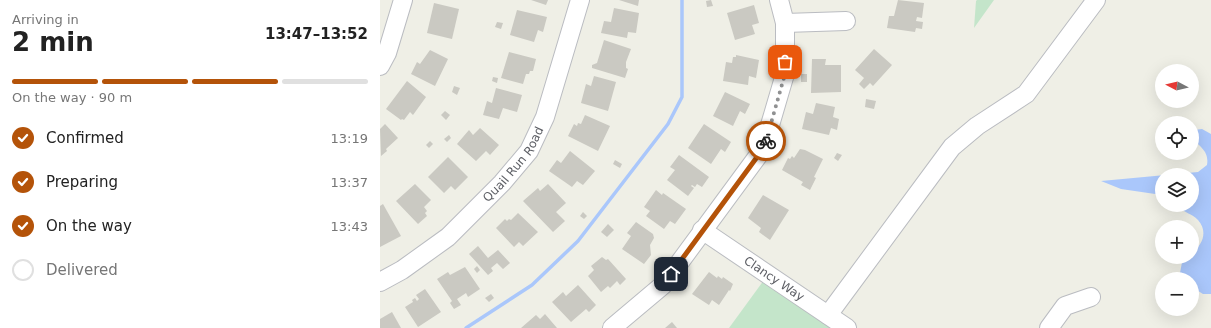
<!DOCTYPE html>
<meta charset="utf-8">
<style>
body{margin:0;font-family:"DejaVu Sans",sans-serif;background:#f2f2f2;color:#222;height:100vh;display:flex;flex-direction:column;font-size:15px;white-space:nowrap}
*{box-sizing:border-box;margin:0}
p{font-size:13px;color:#767676}
.icon{flex:none;width:22px;height:22px;fill:none;stroke:currentColor;stroke-width:2;stroke-linecap:round;stroke-linejoin:round}
.map{position:relative;flex:1;overflow:hidden}
.details{display:flex;flex-direction:column;background:#fff;width:380px}
.details>*{flex:none}
.needle{width:26px;rotate:277deg}
.tools{position:absolute;left:775px;top:64px;display:grid;gap:8px}
.tools a{display:grid;place-items:center;width:44px;height:44px;border-radius:50%;background:#fff;box-shadow:0 4px 16px #0002;font-size:20px}
.pin{position:absolute;display:grid;place-items:center;width:34px;height:34px;color:#fff;margin:-17px;border-radius:8px;box-shadow:0 2px 6px #0006}
.courier{position:absolute;display:grid;place-items:center;width:40px;height:40px;margin:-20px;border:3px solid #b45309;border-radius:50%;background:#fff;color:#222;box-shadow:0 1px 5px #0007}
.summary em{font-style:normal;font-weight:800}
.summary div{display:flex;flex-direction:column-reverse}
.summary{display:flex;align-items:center;justify-content:space-between;height:68px;padding:0 12px}
h1{font-size:26px;font-weight:800;line-height:30px}
.bar{display:grid;grid-template-columns:repeat(4,1fr);gap:6px 4px;align-content:center;height:48px;padding:0 12px}
.bar i{height:5px;border-radius:3px;background:#e0e0e0}
.bar .active{background:#b45309}
.bar p{grid-column:span 4}
ol{padding:0 12px;list-style:none}
li{display:flex;align-items:center;gap:12px;height:44px}
li p{margin-inline-start:auto}
li .icon{padding:4px;border-radius:50%;background:#b45309;color:#fff;stroke-width:4}
li:last-child{color:#767676}
li i{width:22px;height:22px;border:2px solid #e0e0e0;border-radius:50%}
main{display:flex;flex:1;min-height:0}
.map>svg:first-child{display:block}
.green{fill:#c4e5ca}
.water{fill:#aac7fb}
.lines{fill:none;stroke-linecap:round;stroke-linejoin:round}
.stream{stroke:#aac7fb;stroke-width:3.5}
.building{fill:#cac9c2}
.minor-casing{stroke:#babcc1;stroke-width:20}
.minor{stroke:#fff;stroke-width:18}
.done{stroke:#909192;stroke-width:4;stroke-dasharray:0 7.2}
.route{stroke:#b45309;stroke-width:5}
.labels{text-anchor:middle;stroke-width:4;stroke-linejoin:round;paint-order:stroke}
.street-label{font-size:12px;fill:#5d5f65;stroke:#fff}
</style>
<main>
<section class="details">
<div class="summary"><div><h1>2 min</h1><p>Arriving in</p></div><em>13:47–13:52</em></div>
<div class="bar"><i class="active"></i><i class="active"></i><i class="active"></i><i></i><p>On the way · 90 m</p></div>
<ol>
<li><svg class="icon" aria-label="check" viewBox="0 0 24 24"><path d="M5 12l5 5 9-10"/></svg>Confirmed<p>13:19</p></li>
<li><svg class="icon" aria-label="check" viewBox="0 0 24 24"><path d="M5 12l5 5 9-10"/></svg>Preparing<p>13:37</p></li>
<li><svg class="icon" aria-label="check" viewBox="0 0 24 24"><path d="M5 12l5 5 9-10"/></svg>On the way<p>13:43</p></li>
<li><i></i>Delivered</li>
</ol>
</section>
<div class="map">
<svg width="831" height="328" viewBox="0 0 831 328">
<rect width="100%" height="100%" fill="#efefe6"/>
<g class="green">
<path d="M597,0H614L594,28L596,1Z"/>
<path d="M392,269L466,328H349Z"/>
</g>
<path class="water" d="M822,129L831,134V294H823L812,287V279H801L800,273L803,257H812V252C823,245 828,231 818,220C812,213 804,214 798,205H812V175H782V195L741,189L721,181L818,172L827,165C830,147 814,147 812,132L814,130Z"/>
<g class="lines">
<path class="stream" d="M86,328L152,285L198,241L288,124L302,97V0"/>
</g>
<g class="building">
<path d="M151,0H168L166,5Z"/>
<path d="M239,0H259L258,6Z"/>
<path d="M331,0L333,6L327,7L326,1Z"/>
<path d="M518,0L544,3L542,18L537,17L536,21L543,22L542,29L536,28L535,32L507,28L509,16H514Z"/>
<path d="M54,3L79,9L72,39L47,33Z"/>
<path d="M374,5L379,23L372,25L375,34L355,40L347,13Z"/>
<path d="M234,8L259,13L256,33L248,32L247,38L221,33L224,21L231,22Z"/>
<path d="M137,10L167,17L163,32L158,30L154,42L130,35Z"/>
<path d="M117,22L123,23L121,29L115,27Z"/>
<path d="M224,40L251,49L246,62V68L248,69L245,78L212,68V65L217,63Z"/>
<path d="M494,49L512,65L493,86L490,83L484,89L479,84L484,78L475,70Z"/>
<path d="M50,50L68,59L55,86L31,74L37,62L40,64Z"/>
<path d="M129,52L156,59L153,71H150L149,74H146L143,84L121,78Z"/>
<path d="M356,55L379,60L376,78L369,76L368,85L343,81L346,62L352,63L353,57H356Z"/>
<path d="M432,59H446L445,65H461V92L431,93Z"/>
<rect x="421" y="74" width="6" height="8"/>
<path d="M214,76L236,82L228,111L201,103L206,84L211,86Z"/>
<path d="M113,77L118,78L117,83L112,81Z"/>
<path d="M27,81L46,97L33,115L30,112L24,120L22,119L21,120L6,109Z"/>
<path d="M74,86L80,88L77,95L72,92Z"/>
<path d="M116,88L142,95L137,112L123,108L119,119L103,115L107,101L112,103Z"/>
<path d="M345,92L370,104L365,114L360,111L353,126L333,116Z"/>
<path d="M486,99L496,101L494,109L485,107Z"/>
<path d="M436,103L455,107L453,117L459,119L457,130L451,128L449,135L422,129L426,112L433,114Z"/>
<path d="M65,111L70,115L66,120L61,115Z"/>
<path d="M205,115L230,126L218,151L188,136L194,124L197,126L198,123L201,124Z"/>
<path d="M5,124L18,138L6,149L7,151L1,156L0,129Z"/>
<path d="M324,124L351,142L345,152L341,149L331,164L308,148Z"/>
<path d="M100,128L119,145L110,155L106,151L96,161L77,144L89,130L93,135Z"/>
<path d="M69,135L71,138L67,142L64,139Z"/>
<path d="M50,141L53,144L49,148L46,145Z"/>
<path d="M420,149L425,150L443,159L434,177L436,178L430,190L421,185L423,182L402,170L408,158L410,159L412,156L414,158Z"/>
<path d="M190,151L215,171L203,185L197,181L192,187L169,171L177,160L181,163Z"/>
<path d="M457,153L462,155L458,161L454,158Z"/>
<path d="M299,155L329,177L322,187L317,184L315,187L312,185L311,186L314,188L308,196L287,180L295,170L290,167Z"/>
<path d="M68,157L88,177L75,190L71,186L64,193L48,177Z"/>
<path d="M235,160L242,164L240,168L233,164Z"/>
<path d="M35,184L51,200L44,207L47,211L45,213L47,216L38,224L16,201Z"/>
<path d="M168,184L186,203L176,212L185,221L173,232L143,201L158,188L160,191Z"/>
<path d="M276,190L282,195L283,193L306,209L295,224L290,221L284,229L266,216L270,211L264,207Z"/>
<path d="M383,195L409,210L390,240L379,232L381,228L368,218Z"/>
<path d="M3,204L21,236L0,247V206Z"/>
<path d="M203,212L207,216L204,219L200,216Z"/>
<path d="M138,213L158,232L143,246L139,242L134,247L116,228L125,219L127,221L129,219L131,220Z"/>
<path d="M256,222L273,234L274,238L270,245L271,255L264,264L242,249L251,236L247,233Z"/>
<path d="M228,224L234,230L227,237L221,232Z"/>
<path d="M98,246L108,258L118,250L130,263L123,269L117,263L111,268L113,271L108,275L89,254Z"/>
<path d="M222,257L226,260L228,259L246,279L240,285L237,281L230,288L228,286L221,292L208,276L214,270L211,266Z"/>
<path d="M97,266L100,270L97,273L94,269Z"/>
<path d="M85,267L100,289L88,297L86,293L77,299L81,305L74,309L70,303L72,301L57,279L68,272L70,275Z"/>
<path d="M329,272L337,278L338,276L342,279L343,277L353,284L350,291L349,290L339,305L332,300L329,305L312,294Z"/>
<path d="M198,285L216,305L209,312L206,309L191,322L172,302L183,292L186,296Z"/>
<path d="M45,289L61,312L38,327L25,307L33,302L32,300L35,298L37,301L39,299L36,295Z"/>
<path d="M111,294L114,298L109,302L105,298Z"/>
<path d="M12,312L21,328H0V319Z"/>
<path d="M165,314L177,328H141L156,315L160,319Z"/>
<path d="M292,322L297,328H285Z"/>
</g>
<g class="lines">
<defs>
<g id="minor">
<path d="M405,23L466,21"/>
<path d="M0,66L7,53L23,0"/>
<path id="s1" d="M322,230L467,328"/>
<path id="s2" d="M0,282L22,270L68,237L122,183L149,151L165,117L200,0"/>
<path d="M448,315L572,147L597,126L646,94L716,0"/>
<path d="M232,328L283,285L383,149L405,74V23L399,0"/>
<path d="M669,328L685,306L711,297"/>
</g>
</defs>
<use href="#minor" class="minor-casing"/>
<use href="#minor" class="minor"/>
</g>
<g class="lines">
<path class="done" d="M386,141L405,74V62"/>
<path class="route" d="M291,274L383,149L386,141"/>
</g>
<g class="labels">
<g class="street-label">
<text dy="4" stroke="none"><textPath href="#s2" startOffset="180">Quail Run Road</textPath></text>
<text dy="4" stroke="none"><textPath href="#s1" startOffset="87">Clancy Way</textPath></text>
</g>
</g>
</svg>
<div class="tools">
<a><svg class="needle" viewBox="-14 -14 28 28"><path d="M0-13l5 13h-10z" fill="#e53935"/><path d="M0 13l5-13h-10z" fill="#767676"/></svg></a>
<a><svg class="icon" aria-label="locate" viewBox="0 0 24 24"><circle cx="12" cy="12" r="6"/><path d="M12 2v4M12 18v4M2 12h4M18 12h4"/></svg></a>
<a><svg class="icon" aria-label="layers" viewBox="0 0 24 24"><path d="M12 4l9 5-9 5-9-5zM3 14l9 5 9-5"/></svg></a>
<a>+</a>
<a>−</a>
</div>
<div class="pin" style="left:405px;top:62px;background:#ea580c"><svg class="icon" aria-label="bag" viewBox="0 0 24 24"><path d="M5 8h14l-1 12H6zM9 8a3 3 0 0 1 6 0"/></svg></div>
<div class="pin" style="left:291px;top:274px;background:#1f2937"><svg class="icon" aria-label="home" viewBox="0 0 24 24"><path d="M3 11l9-7 9 7M6 9v11h12V9"/></svg></div>
<div class="courier" style="left:386px;top:141px"><svg class="icon" aria-label="bike" viewBox="0 0 24 24"><circle cx="6" cy="16" r="4"/><circle cx="18" cy="16" r="4"/><path d="M6 16l4-8h5l3 8M10 8l3 8H6M13 5h3"/></svg></div>
</div>
</main>
